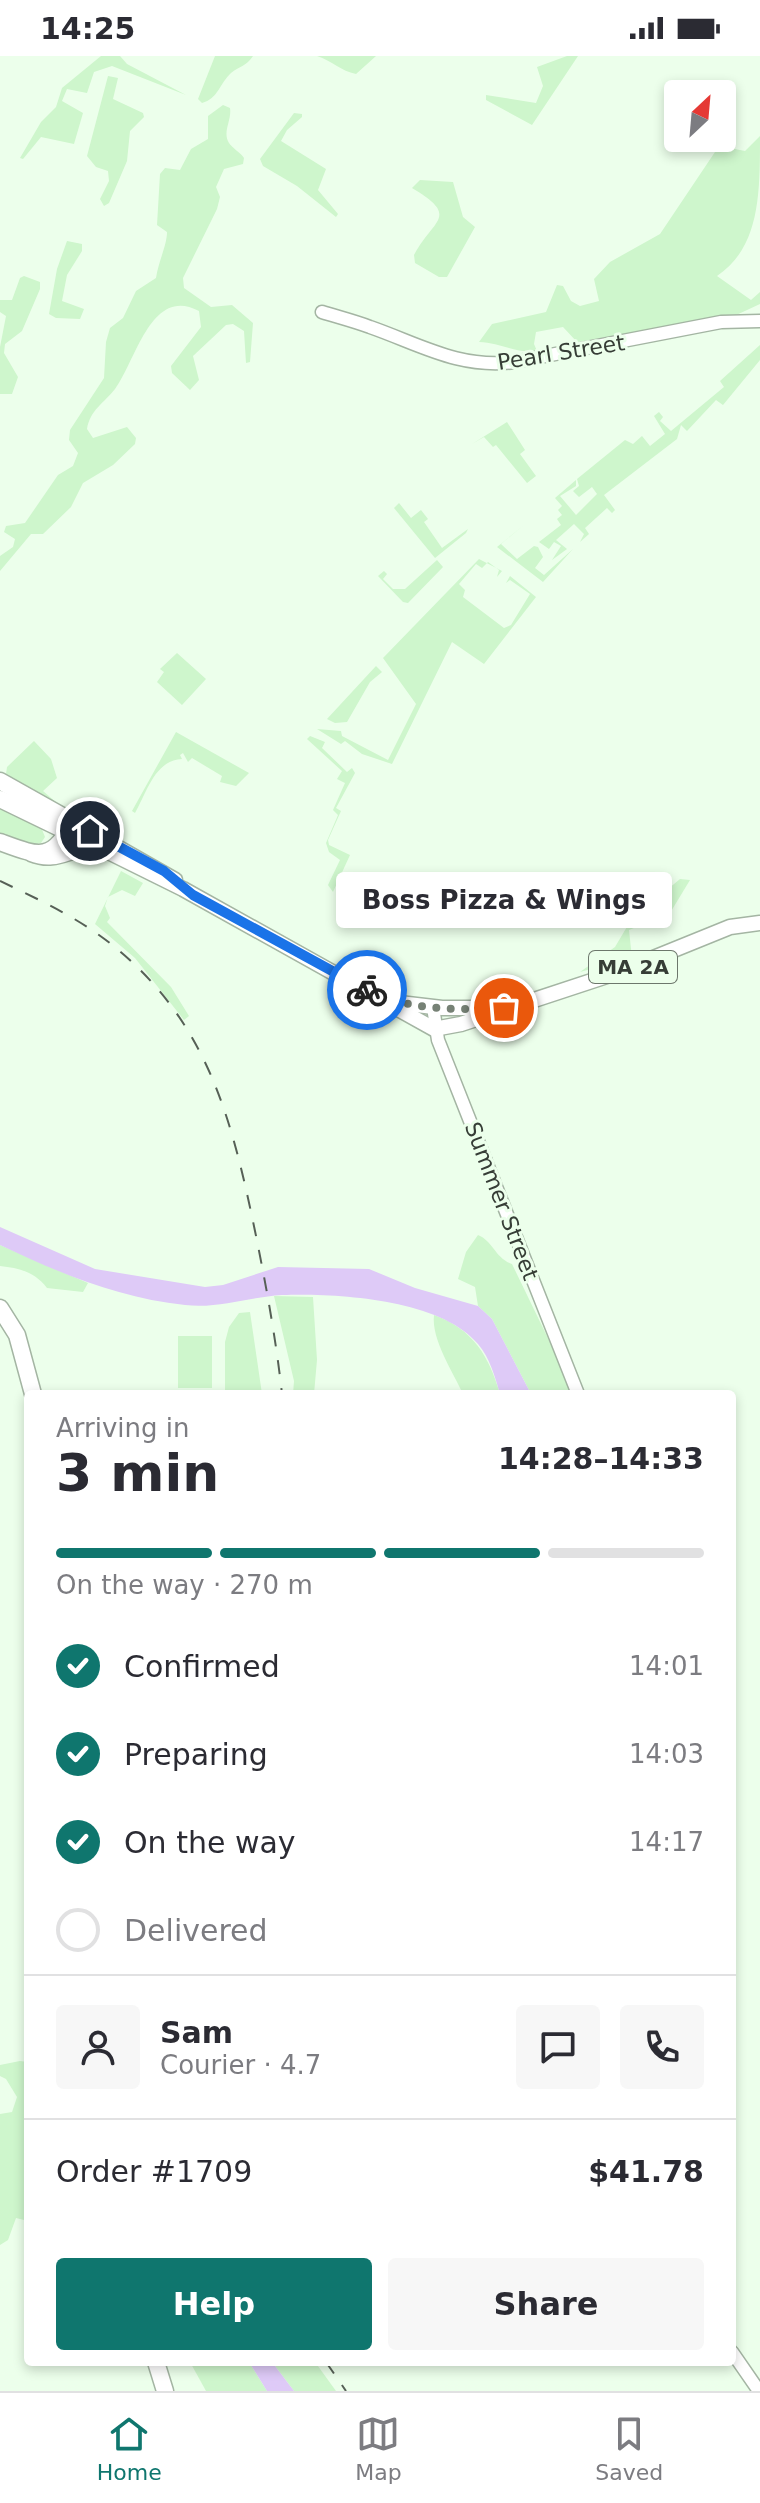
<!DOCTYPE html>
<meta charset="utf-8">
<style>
body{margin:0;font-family:"DejaVu Sans",sans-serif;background:#f7f7f7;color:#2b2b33;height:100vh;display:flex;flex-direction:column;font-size:30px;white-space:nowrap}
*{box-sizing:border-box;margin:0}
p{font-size:26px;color:#7c7c81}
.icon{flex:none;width:44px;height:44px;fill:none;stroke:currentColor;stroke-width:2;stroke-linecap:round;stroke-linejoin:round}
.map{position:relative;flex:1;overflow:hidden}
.sheet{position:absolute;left:24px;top:1334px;width:712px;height:976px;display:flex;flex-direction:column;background:#fff;border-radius:8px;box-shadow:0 4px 12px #0003}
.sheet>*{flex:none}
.needle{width:52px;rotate:26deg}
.buttons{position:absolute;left:664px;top:24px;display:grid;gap:16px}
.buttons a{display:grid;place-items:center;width:72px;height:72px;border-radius:8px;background:#fff;box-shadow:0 4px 12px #0003;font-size:40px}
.pin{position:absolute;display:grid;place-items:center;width:68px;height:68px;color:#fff;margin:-34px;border:4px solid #fff;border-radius:50%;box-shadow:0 2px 8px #0007}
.courier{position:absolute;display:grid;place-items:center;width:80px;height:80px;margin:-40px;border:6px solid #1a73e8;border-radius:50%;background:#fff;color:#222;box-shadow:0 2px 10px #0007}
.bubble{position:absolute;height:56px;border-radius:8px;background:#fff;box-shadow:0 4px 12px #0003;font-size:26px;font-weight:600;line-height:56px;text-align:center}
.summary em{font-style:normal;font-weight:600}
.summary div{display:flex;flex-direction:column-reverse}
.summary{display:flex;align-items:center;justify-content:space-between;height:136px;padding:0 32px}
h1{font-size:52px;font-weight:600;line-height:60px}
.bar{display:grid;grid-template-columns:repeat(4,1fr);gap:12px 8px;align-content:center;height:96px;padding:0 32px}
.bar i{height:10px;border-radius:6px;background:#e1e1e2}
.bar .active{background:#0f766e}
.bar p{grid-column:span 4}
.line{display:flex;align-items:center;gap:20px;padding:0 32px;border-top:2px solid #e1e1e2}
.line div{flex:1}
.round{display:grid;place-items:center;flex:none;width:84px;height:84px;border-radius:8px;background:#f7f7f7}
ol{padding:0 32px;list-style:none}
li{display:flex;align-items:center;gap:24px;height:88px}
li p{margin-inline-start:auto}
li .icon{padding:8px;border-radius:50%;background:#0f766e;color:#fff;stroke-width:4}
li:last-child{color:#7c7c81}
li i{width:44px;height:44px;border:4px solid #e1e1e2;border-radius:50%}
.cta{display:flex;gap:16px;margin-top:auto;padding:16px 32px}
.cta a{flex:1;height:92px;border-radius:8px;background:#0f766e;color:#fff;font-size:32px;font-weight:600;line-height:92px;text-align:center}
.cta a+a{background:#f7f7f7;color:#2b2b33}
.status{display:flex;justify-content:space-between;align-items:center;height:56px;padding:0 40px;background:#fff;direction:ltr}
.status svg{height:22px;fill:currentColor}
.dock{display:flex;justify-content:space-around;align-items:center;height:112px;border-top:2px solid #e1e1e2;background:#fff;font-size:22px;color:#7c7c81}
.dock a{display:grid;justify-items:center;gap:4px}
.dock .active{color:#0f766e}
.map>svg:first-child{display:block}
.green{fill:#cef6cc}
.water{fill:#decaf7}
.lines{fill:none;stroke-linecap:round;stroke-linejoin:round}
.secondary-casing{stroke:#a4b5a3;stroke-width:15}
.primary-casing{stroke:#a4b5a3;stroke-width:17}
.trunk-casing{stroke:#a4b5a3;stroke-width:19}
.secondary{stroke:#fff;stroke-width:12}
.primary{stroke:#fff;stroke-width:14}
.trunk{stroke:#fff;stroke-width:16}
.rail{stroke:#566056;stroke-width:2;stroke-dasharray:14 14;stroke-linecap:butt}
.done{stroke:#768175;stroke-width:8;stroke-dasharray:0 14.4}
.route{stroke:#1a73e8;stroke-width:10}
.labels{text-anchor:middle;stroke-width:6;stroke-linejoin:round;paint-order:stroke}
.shield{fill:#ecffeb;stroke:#6d776c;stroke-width:2}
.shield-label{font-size:20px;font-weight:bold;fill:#363d36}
.street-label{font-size:22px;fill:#363d36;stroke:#ecffeb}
</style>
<div class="status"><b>14:25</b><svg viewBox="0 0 49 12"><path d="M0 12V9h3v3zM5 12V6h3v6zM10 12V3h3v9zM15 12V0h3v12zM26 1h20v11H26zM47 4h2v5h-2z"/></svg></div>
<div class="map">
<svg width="760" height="2335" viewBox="0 0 760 2335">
<rect width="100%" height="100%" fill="#ecffeb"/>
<g class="green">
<path d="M101,0H120L127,8L186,39L112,10L94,16L87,37L67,33L62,45L83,57L74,88L41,81L23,103L20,102L41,66L56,51L62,32Z"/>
<path d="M215,0H253C246,11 239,10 231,17C220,27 218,43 202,47L198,43Z"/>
<path d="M317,0H376L356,18C341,15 332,5 317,0Z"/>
<path d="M567,0H578L532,69L486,44V39L536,47L543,30L537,11Z"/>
<path d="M108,20L118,22L113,43L143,57L144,61L130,75L127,105L109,147L104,150L100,143L109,125L108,115L96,111L87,100Z"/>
<path d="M223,49L230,52C232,64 222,76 229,87C232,92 240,96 244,102L243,108L224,113L216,131L220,141L217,153L183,222L184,232L211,251L232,249L253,267L250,306L246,307L244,275L233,268L226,269L193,300L199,324L190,334L172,317L171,310L201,271L199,255C151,229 136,305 115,333C104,347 90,354 87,373L93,382L127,371L136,382L135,388L113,409L83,427L71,451L43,478H31L0,515V500L13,491L15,483L4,476L6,470L25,467L58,419L73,410L78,397L69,384L70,374L104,322L106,286L110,272L123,262L136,235L156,222C158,207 167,189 167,176L157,169L160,118L165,112L180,114L191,93L208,83V60Z"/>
<path d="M294,57L302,58V61L287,74L281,85L326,113L318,134L338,158L336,161L297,130L263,110L260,103Z"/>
<path d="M760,80C760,138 760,191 717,220L751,244L760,236V248L732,261L577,286L563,271L536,276L534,288L537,295C518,298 501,287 479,286L492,268L546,256L557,229L563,230L571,245L580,250L599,245L594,223L610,206L660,178L717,93L720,90L745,95Z"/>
<path d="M420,124L453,126L463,161L475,171L447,221H439L415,207L414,199C433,163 461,161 412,132Z"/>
<path d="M67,185L82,188V195L67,219L62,245L84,253L80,263L56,262L49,258L57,213Z"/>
<path d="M24,220L40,226V233L22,275L5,288L4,297L18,321L12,338H0V291L6,260L0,256V244H12L20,222Z"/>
<path d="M760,289V304L723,349L716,344L687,375L681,369L677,383L604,439L615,454L612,457L607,452L585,472L589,478L580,486L584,478L574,468L556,484L567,493L552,504L561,490L554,486L549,493L539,486L561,469L557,463L562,459L558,454L562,450L555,442L576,424V430L560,440L576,459L597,438L592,431L579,441L573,435L579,430L577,423L625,384L633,388L642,380L650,390L665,378L654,360L659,356L663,361L660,365L671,375L724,331L720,325Z"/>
<path d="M507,366L525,394L520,398L536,420L527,427L496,389L493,391L484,381L472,388Z"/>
<path d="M399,447L411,462L421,454L428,463L424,466L442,492L468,473L466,477L435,502L394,452Z"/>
<path d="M524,469L501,488L517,503L534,490L538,491L543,501L535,512L544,519L573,493L543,526L497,491Z"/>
<path d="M479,503L502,515L497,521L499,514L488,506L482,512L476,508L459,528L465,534L463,541L504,572L511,569L530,538L510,524L506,527L510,520L536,541L484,608L452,586L392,708L362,698L345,685L341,688L317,673L341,675L342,680L388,704L416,648L383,602Z"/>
<path d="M437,504L443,511L408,547L403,546L378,520L384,515L387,518L383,523L393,533H405Z"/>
<path d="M177,597L206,623L182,649L157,626L164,616L160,613Z"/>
<path d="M376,610L382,616L370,626L347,666L335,667L327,663Z"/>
<path d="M176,676L249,717L236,730L220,726L222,720L192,702L188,706L183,697L180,699L182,703C155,704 147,736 135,757L132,755Z"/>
<path d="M310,680L325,686L322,692L347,716L352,712L355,717L336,752L341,755L328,784L329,789L350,799L333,836L328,829L340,804L329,796L326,787L338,759L333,754L345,727L337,723L342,715L307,683Z"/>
<path d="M34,685L51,703L57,722L43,735L58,748L6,718L7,711Z"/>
<path d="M0,752L8,753L41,771L45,781L41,787L29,790L0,778Z"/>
<path d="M121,815L143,827L135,840L122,834L108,841L105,850L110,862L107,866L171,931L189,960L184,964L135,902L95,868Z"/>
<path d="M680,823L690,824L670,857L629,874L632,902L580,916L615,891L631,864Z"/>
<path d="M478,1179C493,1185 495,1202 512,1208L559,1305L571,1338H531L492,1263L478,1250L475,1231L458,1223L466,1196Z"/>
<path d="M0,1189L88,1227L83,1236L47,1232C35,1216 19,1212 0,1210Z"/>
<path d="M274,1240L313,1241L317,1304L314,1338H293L294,1325Z"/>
<path d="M250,1256L262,1338H225V1286L229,1271L239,1257Z"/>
<path d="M434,1259C473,1273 489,1300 500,1338H463C453,1316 431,1283 434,1259Z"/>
<rect x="178" y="1280" width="34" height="52"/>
<path d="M20,2005L28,2006V2165L16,2162L8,2184L0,2189V2058L12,2056L17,2041L6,2023L0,2020V2009Z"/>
<path d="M190,2306H249L267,2335H206Z"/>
<path d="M272,2306H315L336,2335H294Z"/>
</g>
<g class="water">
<path d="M0,1171L95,1213L205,1231L223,1229L278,1211L369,1213L415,1232L478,1250L492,1263L531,1338H500C495,1321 490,1302 478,1288C441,1243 337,1237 282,1239C249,1241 218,1253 185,1249C119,1242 59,1217 0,1189Z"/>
<path d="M249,2306H272L294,2335H267Z"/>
</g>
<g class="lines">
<defs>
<g id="secondary">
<path d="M322,256C338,261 354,265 370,271C419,288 459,313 514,306L721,266L760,265"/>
<path d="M433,951L438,984L578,1338"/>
<path d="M732,2296L759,2335"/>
</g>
<g id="primary">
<path d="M73,766L175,824"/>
<path d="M68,776L183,833L434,973L461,968L619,916L730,871L760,867"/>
<path d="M31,798C61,810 73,787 98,795"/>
<path d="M391,946L442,952H493"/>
</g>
<g id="trunk">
<path d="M0,725L73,766C52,807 38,800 0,786"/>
<path d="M0,743L68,776"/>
<path d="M0,1252L17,1279L33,1338"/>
<path d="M156,2306L165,2335"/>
</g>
</defs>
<use href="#secondary" class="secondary-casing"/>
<use href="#primary" class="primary-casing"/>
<use href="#trunk" class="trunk-casing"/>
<use href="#secondary" class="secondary"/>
<use href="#primary" class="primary"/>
<use href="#trunk" class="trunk"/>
<g class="rail">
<path d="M0,825C40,844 81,863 116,892C208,968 232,1064 255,1175C266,1229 276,1283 282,1338"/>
<path d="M326,2306L346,2335"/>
</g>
</g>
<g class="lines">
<path class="done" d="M367,934C409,955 458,954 504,952"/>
<path class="route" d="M90,775L164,815L193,839L367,934"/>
</g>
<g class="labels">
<rect class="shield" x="589" y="895" width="88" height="32" rx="6"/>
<g class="shield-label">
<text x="633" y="918">MA 2A</text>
</g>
<g class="street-label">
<text transform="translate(561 296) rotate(-9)" y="8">Pearl Street</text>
<text transform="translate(502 1145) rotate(69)" y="8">Summer Street</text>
</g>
</g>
</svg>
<div class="buttons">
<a><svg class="needle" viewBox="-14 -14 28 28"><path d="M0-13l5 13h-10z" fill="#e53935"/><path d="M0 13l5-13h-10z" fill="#7c7c81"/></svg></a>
</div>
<div class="pin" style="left:504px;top:952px;background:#ea580c"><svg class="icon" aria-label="bag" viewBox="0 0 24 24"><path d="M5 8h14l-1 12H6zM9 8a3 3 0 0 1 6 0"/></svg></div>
<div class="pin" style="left:90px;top:775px;background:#1f2937"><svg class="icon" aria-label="home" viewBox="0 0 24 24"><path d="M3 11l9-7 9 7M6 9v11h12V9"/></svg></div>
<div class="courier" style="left:367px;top:934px"><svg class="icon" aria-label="bike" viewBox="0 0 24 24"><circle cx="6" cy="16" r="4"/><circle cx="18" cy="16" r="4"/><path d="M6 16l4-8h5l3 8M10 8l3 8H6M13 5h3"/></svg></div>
<div class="bubble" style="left:336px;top:816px;width:336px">Boss Pizza &amp; Wings</div>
<section class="sheet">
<div class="summary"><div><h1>3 min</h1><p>Arriving in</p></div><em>14:28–14:33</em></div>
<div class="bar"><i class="active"></i><i class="active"></i><i class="active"></i><i></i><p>On the way · 270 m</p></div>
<ol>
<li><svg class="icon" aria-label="check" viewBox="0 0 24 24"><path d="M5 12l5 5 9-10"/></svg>Confirmed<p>14:01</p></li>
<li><svg class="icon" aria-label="check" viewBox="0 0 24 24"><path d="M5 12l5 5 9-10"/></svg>Preparing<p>14:03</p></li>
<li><svg class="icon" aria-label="check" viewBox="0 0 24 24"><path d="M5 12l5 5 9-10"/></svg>On the way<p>14:17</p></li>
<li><i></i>Delivered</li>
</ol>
<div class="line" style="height:144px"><a class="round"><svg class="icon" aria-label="person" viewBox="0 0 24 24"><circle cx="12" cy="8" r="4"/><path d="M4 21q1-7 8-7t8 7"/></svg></a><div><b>Sam</b><p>Courier · 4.7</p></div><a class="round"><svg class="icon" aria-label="chat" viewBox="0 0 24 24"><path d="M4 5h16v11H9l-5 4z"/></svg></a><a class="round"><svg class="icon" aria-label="phone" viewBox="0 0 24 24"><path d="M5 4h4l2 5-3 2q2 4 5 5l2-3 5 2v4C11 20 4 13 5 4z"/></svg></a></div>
<div class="line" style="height:104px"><div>Order #1709</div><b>$41.78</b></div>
<div class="cta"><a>Help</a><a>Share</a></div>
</section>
</div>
<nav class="dock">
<a class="active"><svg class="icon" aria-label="home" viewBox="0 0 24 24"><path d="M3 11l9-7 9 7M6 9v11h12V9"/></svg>Home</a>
<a><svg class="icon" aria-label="map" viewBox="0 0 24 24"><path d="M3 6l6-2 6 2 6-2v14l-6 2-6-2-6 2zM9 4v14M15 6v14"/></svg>Map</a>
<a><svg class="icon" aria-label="saved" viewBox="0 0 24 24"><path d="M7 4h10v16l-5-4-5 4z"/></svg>Saved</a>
</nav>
